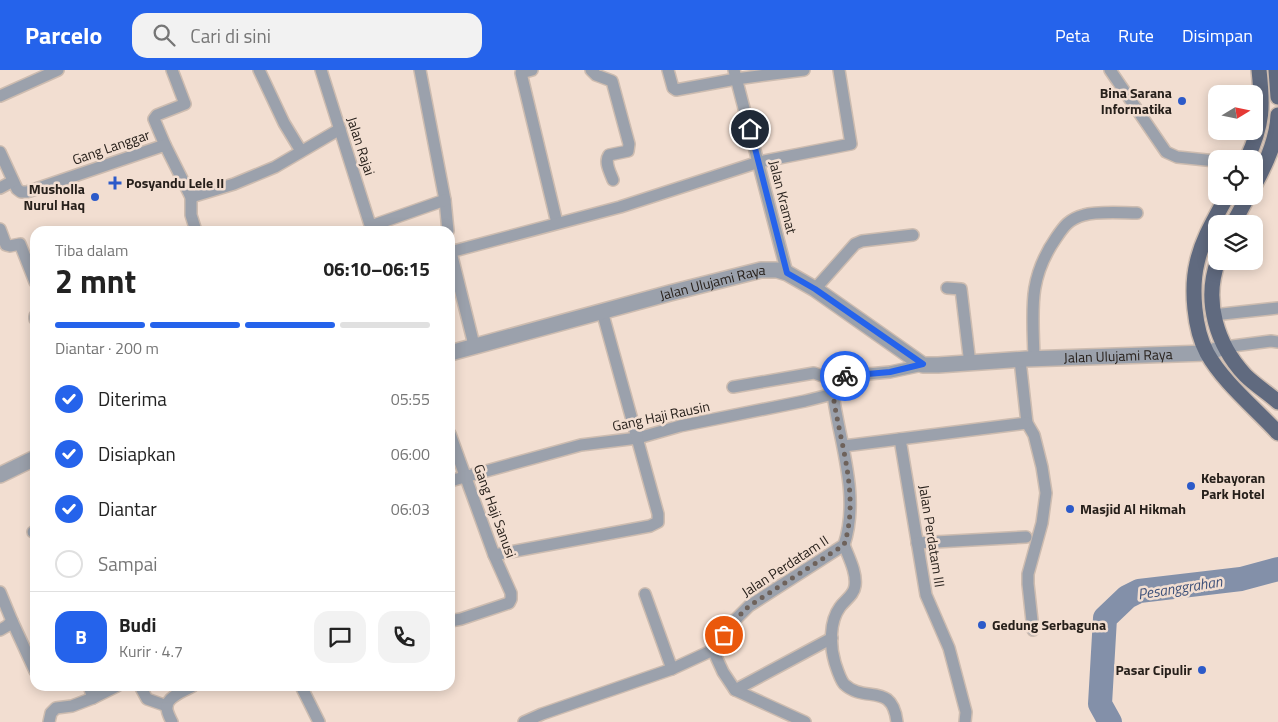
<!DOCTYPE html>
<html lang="id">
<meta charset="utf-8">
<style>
body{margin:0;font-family:"Titillium Web",sans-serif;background:#f2f2f2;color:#222;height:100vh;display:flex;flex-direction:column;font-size:19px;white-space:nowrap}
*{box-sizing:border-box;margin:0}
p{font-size:16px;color:#767676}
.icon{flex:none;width:28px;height:28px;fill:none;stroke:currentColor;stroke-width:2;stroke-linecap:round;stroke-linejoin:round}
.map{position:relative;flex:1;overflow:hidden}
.sheet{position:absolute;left:30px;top:156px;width:425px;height:465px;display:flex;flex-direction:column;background:#fff;border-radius:15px;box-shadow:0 2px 12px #0003}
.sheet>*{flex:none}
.needle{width:32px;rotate:80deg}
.buttons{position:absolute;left:1208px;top:15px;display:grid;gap:10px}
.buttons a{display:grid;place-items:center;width:55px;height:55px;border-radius:10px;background:#fff;box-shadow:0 2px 12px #0003;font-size:25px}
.pin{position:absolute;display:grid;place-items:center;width:42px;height:42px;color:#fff;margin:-21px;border:2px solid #fff;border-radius:50%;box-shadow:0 1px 5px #0007}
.courier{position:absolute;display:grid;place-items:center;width:50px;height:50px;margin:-25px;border:4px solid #2563eb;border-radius:50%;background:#fff;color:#222;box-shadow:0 1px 6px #0007}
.overview em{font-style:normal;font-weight:700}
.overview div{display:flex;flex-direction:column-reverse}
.overview{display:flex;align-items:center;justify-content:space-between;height:85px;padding:0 25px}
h1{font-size:32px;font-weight:700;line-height:38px}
.bar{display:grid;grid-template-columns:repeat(4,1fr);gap:8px 5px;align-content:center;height:60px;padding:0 25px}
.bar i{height:6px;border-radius:4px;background:#e0e0e0}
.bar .active{background:#2563eb}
.bar p{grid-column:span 4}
.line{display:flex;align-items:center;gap:12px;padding:0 25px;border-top:1px solid #e0e0e0}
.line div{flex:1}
.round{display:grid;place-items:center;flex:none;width:52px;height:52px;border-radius:15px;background:#f2f2f2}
ol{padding:0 25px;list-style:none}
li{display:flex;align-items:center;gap:15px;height:55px}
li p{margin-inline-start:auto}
li .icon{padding:5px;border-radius:50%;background:#2563eb;color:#fff;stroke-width:4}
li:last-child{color:#767676}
li i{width:28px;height:28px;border:2px solid #e0e0e0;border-radius:50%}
header{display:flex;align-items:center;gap:30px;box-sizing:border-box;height:70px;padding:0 25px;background:#2563eb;color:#fff}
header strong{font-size:24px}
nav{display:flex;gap:28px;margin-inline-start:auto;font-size:18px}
.search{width:350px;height:45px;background:#f2f2f2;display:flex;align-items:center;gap:12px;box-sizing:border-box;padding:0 18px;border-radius:15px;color:#767676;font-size:19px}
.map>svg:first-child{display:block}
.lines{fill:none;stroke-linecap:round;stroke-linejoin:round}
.river{stroke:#8390a9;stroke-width:24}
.minor-casing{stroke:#cdbcb0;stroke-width:14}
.tertiary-casing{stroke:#cdbcb0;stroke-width:18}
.primary-casing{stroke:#cdbcb0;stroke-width:18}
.minor{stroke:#9ba1ac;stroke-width:11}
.tertiary{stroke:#9ba1ac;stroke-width:15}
.primary{stroke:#606a7f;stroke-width:15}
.done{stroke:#6e625b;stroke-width:5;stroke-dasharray:0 9}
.route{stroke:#2563eb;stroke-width:6}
.poi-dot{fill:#2c5ac9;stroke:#f2ded1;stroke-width:2}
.labels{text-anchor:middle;stroke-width:5;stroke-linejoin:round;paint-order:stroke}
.poi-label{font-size:14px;font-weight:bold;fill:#27201b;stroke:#f2ded1;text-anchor:start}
.street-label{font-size:14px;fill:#27201b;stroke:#f2ded1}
.water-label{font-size:15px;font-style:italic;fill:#3e5179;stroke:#f2ded1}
</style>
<header>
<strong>Parcelo</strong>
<div class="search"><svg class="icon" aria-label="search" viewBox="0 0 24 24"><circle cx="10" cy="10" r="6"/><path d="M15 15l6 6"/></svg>Cari di sini</div>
<nav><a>Peta</a><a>Rute</a><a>Disimpan</a></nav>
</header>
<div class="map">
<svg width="1278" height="652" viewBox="0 0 1278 652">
<rect width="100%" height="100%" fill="#f2ded1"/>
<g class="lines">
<path class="river" d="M1110,652L1100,634L1105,548L1127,527L1139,521L1241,509L1278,499"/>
<defs>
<g id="minor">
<path d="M172,0L185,34L157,45L154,49L165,75L191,127V145L196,161"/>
<path d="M259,0L284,53L301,81"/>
<path d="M321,0L372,161"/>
<path d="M420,0L445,130L448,161"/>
<path d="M532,0L521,3L557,153"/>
<path d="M591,0L596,5L612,11L629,74L628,81L609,85C604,92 610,102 613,110"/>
<path d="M668,0L673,18L676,20L736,9L804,0"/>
<path d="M734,0L787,203"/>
<path d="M1110,0L1166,82L1177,87L1216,91"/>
<path d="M0,26L58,0"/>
<path d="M0,82L17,119L21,122H27L165,75"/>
<path d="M0,118L13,111"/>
<path d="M191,127L234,114L275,97L340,59"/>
<path d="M371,156L445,130"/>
<path d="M0,159L6,175L10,176L20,174L35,212"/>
<path d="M450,178L474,275"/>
<path d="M450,182L620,137L759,92L851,74L839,0"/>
<path d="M947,218L961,219L970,294"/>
<path d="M815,219L855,174L862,171L913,165"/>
<path d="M1213,245L1278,238"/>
<path d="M35,246V249"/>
<path d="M1225,277L1271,271L1278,272"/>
<path d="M1034,289C1033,241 1027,210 1056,168C1064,156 1069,149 1084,145C1097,141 1123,143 1137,143"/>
<path d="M1020,290L1027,353L1034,365L1042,397L1046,423L1042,453L1028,504V514L1033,560"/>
<path d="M733,317L814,303L836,311"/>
<path d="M450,364L494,485L511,523V529L509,533L461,549L450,551"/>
<path d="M900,369L926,525L949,578L966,642L965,652"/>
<path d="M844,376L1027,353"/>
<path d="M450,411L581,375L638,368L680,356L805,331L833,324"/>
<path d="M33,462L35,461"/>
<path d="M917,473L1026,467"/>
<path d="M844,475C849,488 857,503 855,516C854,525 845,530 840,537C829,552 830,576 835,593C837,599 840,609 844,614C865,634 892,611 897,652"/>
<path d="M494,485L650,456L658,452V444L602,241"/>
<path d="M0,522L12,551L7,556L0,560"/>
<path d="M645,524L672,599"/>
<path d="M12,551L35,601"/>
<path d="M713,580L723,602L735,620L805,652"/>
<path d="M89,616L93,628L117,616"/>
<path d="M140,616L147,629L167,636"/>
<path d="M301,616L319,652"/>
<path d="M735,620L832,568"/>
<path d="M49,652L51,643L56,638L72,636L93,628"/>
<path d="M172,652C170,648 166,641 167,636C168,626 186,620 193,616"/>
<path d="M524,652L542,644L672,599L713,580L735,550L749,536L844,475C861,424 838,369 832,317L836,311L846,306L890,302L923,295"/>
</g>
<g id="tertiary">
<path id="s1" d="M450,283L670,223L761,200H777L787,203L815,219L923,295H938L1026,289L1207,283L1225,277"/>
<path d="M0,405L35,388"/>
</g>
<g id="primary">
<path d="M1276,0L1278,27"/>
<path d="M1247,89C1263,54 1263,37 1259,0"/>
<path d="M1254,116C1266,94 1277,70 1278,45"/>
<path d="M1227,126C1216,147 1202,169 1197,193C1191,218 1194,259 1207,283C1223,312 1255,338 1278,363"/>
<path d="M1233,154L1248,126"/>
<path d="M1218,191C1203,231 1217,275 1245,305C1255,315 1268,323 1278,332"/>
</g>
</defs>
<use href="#minor" class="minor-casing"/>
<use href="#tertiary" class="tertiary-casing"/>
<use href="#primary" class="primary-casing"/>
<use href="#minor" class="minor"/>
<use href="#tertiary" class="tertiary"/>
<use href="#primary" class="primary"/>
</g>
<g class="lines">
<path class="done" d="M724,565L735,550L749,536L844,475C861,424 838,369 832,317L836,311L845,306"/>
<path class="route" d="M750,59L787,203L815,219L923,294L890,302L845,306"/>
</g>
<g class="poi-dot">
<circle cx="1182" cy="31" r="5"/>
<path d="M112.5 105.5h5v5h5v5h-5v5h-5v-5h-5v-5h5z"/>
<circle cx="95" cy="127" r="5"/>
<circle cx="1191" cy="416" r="5"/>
<circle cx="1070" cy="439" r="5"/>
<circle cx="982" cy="555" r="5"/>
<circle cx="1202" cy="600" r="5"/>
</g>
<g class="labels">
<g class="poi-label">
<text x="1172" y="28" text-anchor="end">Bina Sarana<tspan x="1172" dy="16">Informatika</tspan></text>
<text x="126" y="118">Posyandu Lele II</text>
<text x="85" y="124" text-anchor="end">Musholla<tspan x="85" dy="16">Nurul Haq</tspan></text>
<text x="1201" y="413">Kebayoran<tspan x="1201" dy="16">Park Hotel</tspan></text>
<text x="1080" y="444">Masjid Al Hikmah</text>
<text x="992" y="560">Gedung Serbaguna</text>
<text x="1192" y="605" text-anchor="end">Pasar Cipulir</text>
</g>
<g class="street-label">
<text transform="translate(361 76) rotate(72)" y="5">Jalan Rajai</text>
<text transform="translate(111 77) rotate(-19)" y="5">Gang Langgar</text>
<text transform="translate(783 127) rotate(76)" y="5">Jalan Kramat</text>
<text dy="5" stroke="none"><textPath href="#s1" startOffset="272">Jalan Ulujami Raya</textPath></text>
<text dy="5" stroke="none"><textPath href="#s1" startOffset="708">Jalan Ulujami Raya</textPath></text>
<text transform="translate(661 346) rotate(-12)" y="5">Gang Haji Rausin</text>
<text transform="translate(495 441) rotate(70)" y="5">Gang Haji Sanusi</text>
<text transform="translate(932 466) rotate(81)" y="5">Jalan Perdatam III</text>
<text transform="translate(785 496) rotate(-33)" y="5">Jalan Perdatam II</text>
</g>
<g class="water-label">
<text transform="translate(1180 518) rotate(-9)" y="5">Pesanggrahan</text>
</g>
</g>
</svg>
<div class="buttons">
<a><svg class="needle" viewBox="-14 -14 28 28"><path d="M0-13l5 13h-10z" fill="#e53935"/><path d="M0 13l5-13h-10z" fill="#767676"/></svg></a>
<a><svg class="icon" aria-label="locate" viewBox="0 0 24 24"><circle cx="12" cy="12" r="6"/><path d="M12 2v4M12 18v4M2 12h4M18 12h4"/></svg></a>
<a><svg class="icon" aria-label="layers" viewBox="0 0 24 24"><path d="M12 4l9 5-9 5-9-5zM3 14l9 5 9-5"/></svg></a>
</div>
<div class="pin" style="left:724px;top:565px;background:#ea580c"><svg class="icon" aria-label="bag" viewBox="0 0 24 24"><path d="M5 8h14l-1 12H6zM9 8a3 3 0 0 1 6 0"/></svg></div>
<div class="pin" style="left:750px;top:59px;background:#1f2937"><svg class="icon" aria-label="home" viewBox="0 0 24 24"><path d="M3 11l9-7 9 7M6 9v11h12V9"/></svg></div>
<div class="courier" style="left:845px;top:306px"><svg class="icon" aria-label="bike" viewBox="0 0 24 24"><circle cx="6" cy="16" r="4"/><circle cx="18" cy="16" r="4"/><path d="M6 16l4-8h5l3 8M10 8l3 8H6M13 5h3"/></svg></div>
<section class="sheet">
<div class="overview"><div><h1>2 mnt</h1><p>Tiba dalam</p></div><em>06:10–06:15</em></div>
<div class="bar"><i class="active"></i><i class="active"></i><i class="active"></i><i></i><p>Diantar · 200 m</p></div>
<ol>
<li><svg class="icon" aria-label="check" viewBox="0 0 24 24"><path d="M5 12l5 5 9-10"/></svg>Diterima<p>05:55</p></li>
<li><svg class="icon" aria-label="check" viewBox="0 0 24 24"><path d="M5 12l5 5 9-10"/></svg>Disiapkan<p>06:00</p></li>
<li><svg class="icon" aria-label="check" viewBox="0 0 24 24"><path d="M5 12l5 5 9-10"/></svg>Diantar<p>06:03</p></li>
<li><i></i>Sampai</li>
</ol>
<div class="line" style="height:90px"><b class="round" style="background:#2563eb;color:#fff">B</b><div><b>Budi</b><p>Kurir · 4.7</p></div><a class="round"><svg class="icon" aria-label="chat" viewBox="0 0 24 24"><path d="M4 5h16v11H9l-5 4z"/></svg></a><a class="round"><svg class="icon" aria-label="phone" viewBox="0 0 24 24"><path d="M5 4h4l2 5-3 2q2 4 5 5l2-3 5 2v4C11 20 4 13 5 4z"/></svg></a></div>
</section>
</div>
